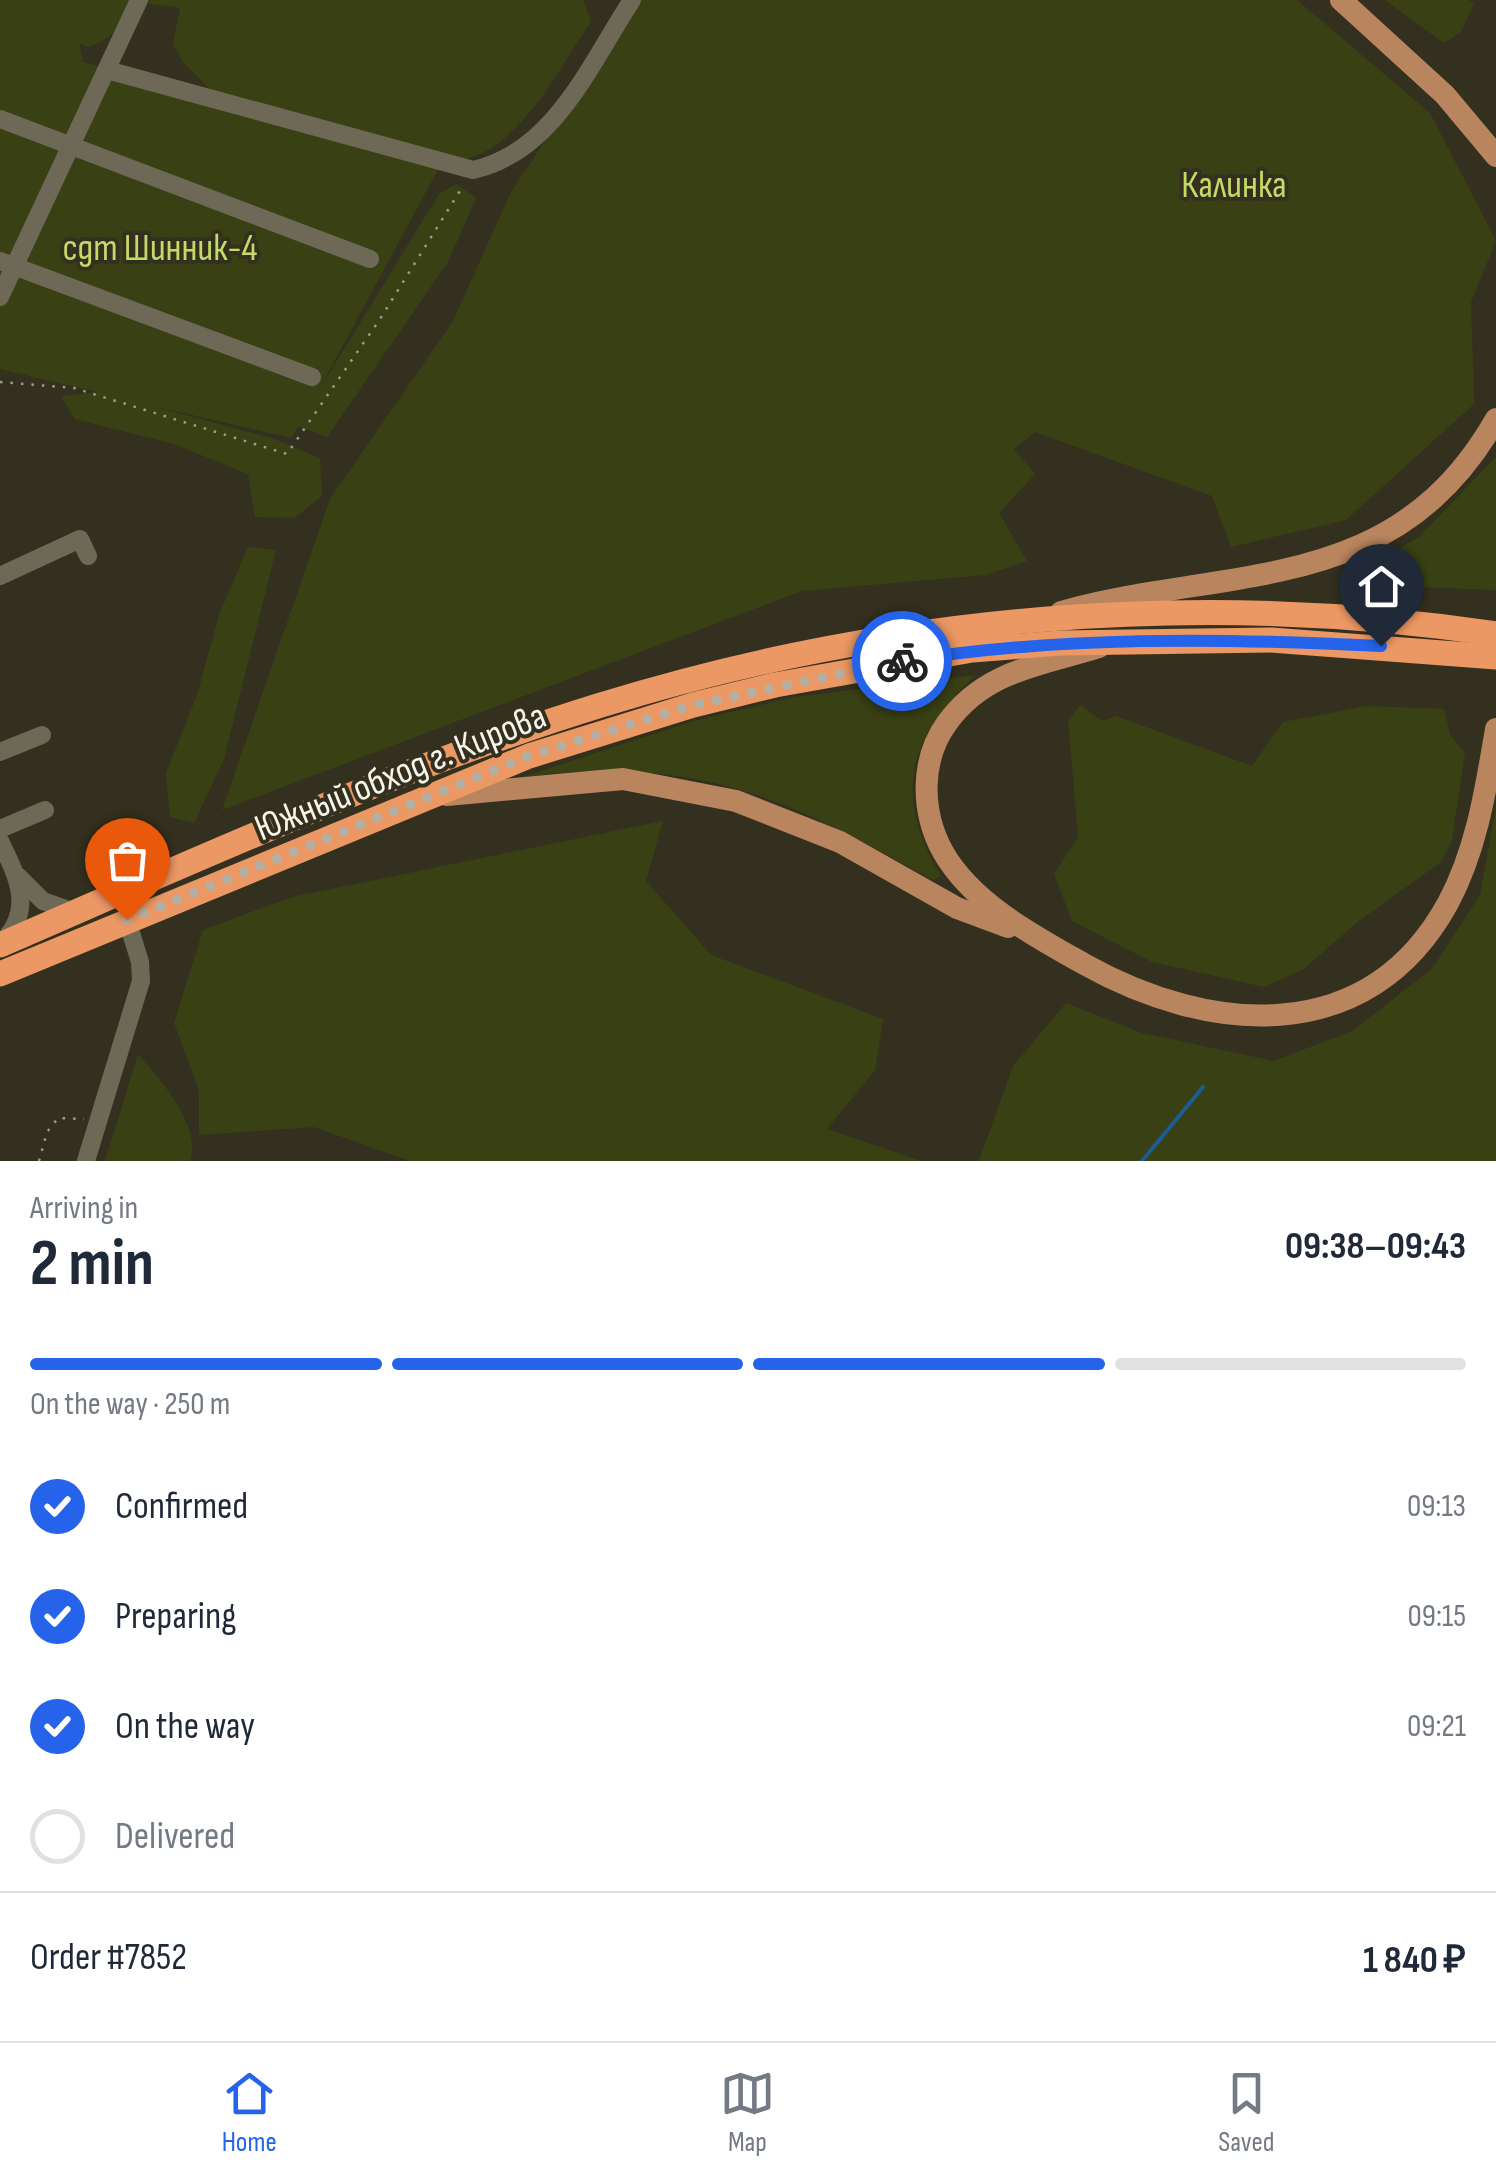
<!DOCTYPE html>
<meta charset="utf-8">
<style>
body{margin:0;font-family:"Sofia Sans Condensed",sans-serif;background:#f2f2f3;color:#1f2937;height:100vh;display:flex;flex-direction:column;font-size:38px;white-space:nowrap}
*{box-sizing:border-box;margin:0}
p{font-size:32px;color:#747a83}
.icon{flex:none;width:55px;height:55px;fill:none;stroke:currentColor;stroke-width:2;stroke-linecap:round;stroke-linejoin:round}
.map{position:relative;height:1161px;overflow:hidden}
.details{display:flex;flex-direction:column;background:#fff;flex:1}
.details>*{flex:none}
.pin{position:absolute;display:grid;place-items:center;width:85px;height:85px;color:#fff;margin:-102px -42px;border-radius:50% 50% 50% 0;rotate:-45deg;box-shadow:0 0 10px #0007}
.pin .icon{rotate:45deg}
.courier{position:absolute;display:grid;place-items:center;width:100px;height:100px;margin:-50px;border:8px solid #2563eb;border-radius:50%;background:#fff;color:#222;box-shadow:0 2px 12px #0007}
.overview em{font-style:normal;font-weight:700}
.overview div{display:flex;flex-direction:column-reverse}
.overview{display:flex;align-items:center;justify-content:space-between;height:170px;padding:0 30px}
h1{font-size:65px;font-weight:700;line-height:75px}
.bar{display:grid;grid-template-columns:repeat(4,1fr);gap:15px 10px;align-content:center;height:120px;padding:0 30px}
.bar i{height:12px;border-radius:8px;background:#e0e1e3}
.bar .on{background:#2563eb}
.bar p{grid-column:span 4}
.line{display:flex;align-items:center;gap:25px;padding:0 30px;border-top:2px solid #e0e1e3}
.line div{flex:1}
ol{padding:0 30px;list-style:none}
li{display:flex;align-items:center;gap:30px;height:110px}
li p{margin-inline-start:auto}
li .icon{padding:10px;border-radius:50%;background:#2563eb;color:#fff;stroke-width:4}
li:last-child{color:#747a83}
li i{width:55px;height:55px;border:5px solid #e0e1e3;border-radius:50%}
.menu{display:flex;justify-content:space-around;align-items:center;height:140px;border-top:2px solid #e0e1e3;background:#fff;font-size:28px;color:#747a83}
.menu a{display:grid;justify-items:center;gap:5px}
.menu .on{color:#2563eb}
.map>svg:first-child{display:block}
.green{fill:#394114}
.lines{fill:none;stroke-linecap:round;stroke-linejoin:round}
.stream{stroke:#1b5c95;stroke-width:4}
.path{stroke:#9e9b8e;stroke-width:2.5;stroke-dasharray:2.5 8;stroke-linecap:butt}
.minor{stroke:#6d6956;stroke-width:18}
.major{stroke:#b9855e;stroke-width:22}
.highway{stroke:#ec9864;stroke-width:25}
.done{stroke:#b3b0a3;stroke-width:10;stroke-dasharray:0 18}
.route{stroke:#2563eb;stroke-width:12}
.labels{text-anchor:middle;stroke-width:8;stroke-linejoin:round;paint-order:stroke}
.park-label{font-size:38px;fill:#c4da66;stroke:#34301f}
.street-label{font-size:38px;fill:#f7f5ea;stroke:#34301f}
</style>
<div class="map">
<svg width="1496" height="1161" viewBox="0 0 1496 1161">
<rect width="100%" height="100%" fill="#34301f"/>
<g class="green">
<path d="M0,0H583L591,22C557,70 521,150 458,161L214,93L183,62L173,44L180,8L130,1C122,26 114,38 88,47L79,43L83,62L441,164L316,395L439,194L456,184L476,198L448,262L327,437L298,426L291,438L149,405L274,439L320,458L322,496L294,518L255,517L248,474L174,444L75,419L61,396L97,392L0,369Z"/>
<path d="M639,0H1297L1430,113L1496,241L1471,302L1474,404L1346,520L1231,547L1212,496L1035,432L1014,449L1035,474L999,513L1027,561L985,575L802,591L222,810L330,499L453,321L511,192Z"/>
<path d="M1385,0H1469L1474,4L1461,32L1444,43Z"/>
<path d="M1496,457V590L1389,586L1368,566L1419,537Z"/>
<path d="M248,547L276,550L224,759L194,823L170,817L166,773L197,695L219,615Z"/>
<path d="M976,675C908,738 892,793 941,876L932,880C784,796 697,755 523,777L690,722L794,697Z"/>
<path d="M1081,705L1102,721L1116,716L1252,766L1283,722L1366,706L1444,709L1450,735L1465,753L1452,840L1441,862L1356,923L1304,969L1264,987L1152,962L1072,921L1054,874L1078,837L1068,720Z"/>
<path d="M1496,807V1161H979L1013,1066L1066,1003L1142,1033L1274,1061L1352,1031L1432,969L1480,895Z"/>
<path d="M663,821L646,881L711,955L883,1019L875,1070L827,1129L921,1161H410L314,1127L199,1135V1090L174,1023L203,930L292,897Z"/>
<path d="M138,1055C160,1078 202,1127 190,1161H105Z"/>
</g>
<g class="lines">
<path class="stream" d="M1142,1161L1203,1087"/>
<g class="path">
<path d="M0,382L74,388L287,454L380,319L463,186"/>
<path d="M39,1161L47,1132L58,1118L84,1119"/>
</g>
<g class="minor">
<path d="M107,70L473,170C554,152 590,64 632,0"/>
<path d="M0,119L370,259"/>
<path d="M0,261L312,377"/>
<path d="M0,297L139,0"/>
<path d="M0,576L80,539L88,556"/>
<path d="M0,752L42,735"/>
<path d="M0,829L45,810"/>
<path d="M0,841C17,876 34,908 4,940"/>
<path d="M18,876L43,901L74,912"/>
<path d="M86,1161L141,981L140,962L127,920"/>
</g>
<g class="major">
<path d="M1341,0L1445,95L1496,156"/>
<path d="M1061,612C1230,565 1394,598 1496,419"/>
<path d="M1099,647C1042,665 985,670 947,723C920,760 921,812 943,852C972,903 1034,936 1084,964C1209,1034 1368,1049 1448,903C1477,849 1486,788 1496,729"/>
<path d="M447,795L623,779L736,801L840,842L957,908L1008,927"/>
</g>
<g class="highway">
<path d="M0,945C194,861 399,767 601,705C889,616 1198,589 1496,634"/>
<path d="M0,974L529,756L693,705L775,685L972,650L1060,643L1271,640L1496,657"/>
</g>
</g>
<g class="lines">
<path class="done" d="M127,920L529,756L693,705L902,661"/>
<path class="route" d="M902,661C1060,636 1221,638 1381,646"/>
</g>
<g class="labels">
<g class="park-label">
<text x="1234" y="197">Калинка</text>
<text x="160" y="260">сдт Шинник-4</text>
</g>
<g class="street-label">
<text transform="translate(400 771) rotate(-22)" y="13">Южный обход г. Кирова</text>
</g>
</g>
</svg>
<div class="pin" style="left:127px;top:920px;background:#ea580c"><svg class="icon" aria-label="bag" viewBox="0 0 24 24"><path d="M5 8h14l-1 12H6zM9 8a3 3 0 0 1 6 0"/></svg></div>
<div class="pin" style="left:1381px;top:646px;background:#1f2937"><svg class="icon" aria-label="home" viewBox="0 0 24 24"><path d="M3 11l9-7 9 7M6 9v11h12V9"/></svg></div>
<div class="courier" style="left:902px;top:661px"><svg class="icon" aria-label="bike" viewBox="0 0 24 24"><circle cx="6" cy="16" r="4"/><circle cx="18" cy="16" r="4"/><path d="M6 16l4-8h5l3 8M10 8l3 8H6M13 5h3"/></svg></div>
</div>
<section class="details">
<div class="overview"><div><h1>2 min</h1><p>Arriving in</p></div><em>09:38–09:43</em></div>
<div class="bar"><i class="on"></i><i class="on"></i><i class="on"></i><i></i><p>On the way · 250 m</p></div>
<ol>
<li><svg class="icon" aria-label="check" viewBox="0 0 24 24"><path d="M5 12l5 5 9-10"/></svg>Confirmed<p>09:13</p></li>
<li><svg class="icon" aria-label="check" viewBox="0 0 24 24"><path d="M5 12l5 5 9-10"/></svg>Preparing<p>09:15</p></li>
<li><svg class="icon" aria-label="check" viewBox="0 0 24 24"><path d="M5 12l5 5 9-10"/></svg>On the way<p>09:21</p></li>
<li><i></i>Delivered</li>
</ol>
<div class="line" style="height:130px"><div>Order #7852</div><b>1 840 ₽</b></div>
</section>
<nav class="menu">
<a class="on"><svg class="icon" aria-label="home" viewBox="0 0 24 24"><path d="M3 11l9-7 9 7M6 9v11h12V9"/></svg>Home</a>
<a><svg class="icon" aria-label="map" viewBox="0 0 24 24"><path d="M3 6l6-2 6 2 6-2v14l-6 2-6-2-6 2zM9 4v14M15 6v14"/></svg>Map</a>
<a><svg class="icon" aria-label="saved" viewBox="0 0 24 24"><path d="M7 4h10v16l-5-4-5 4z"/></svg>Saved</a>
</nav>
